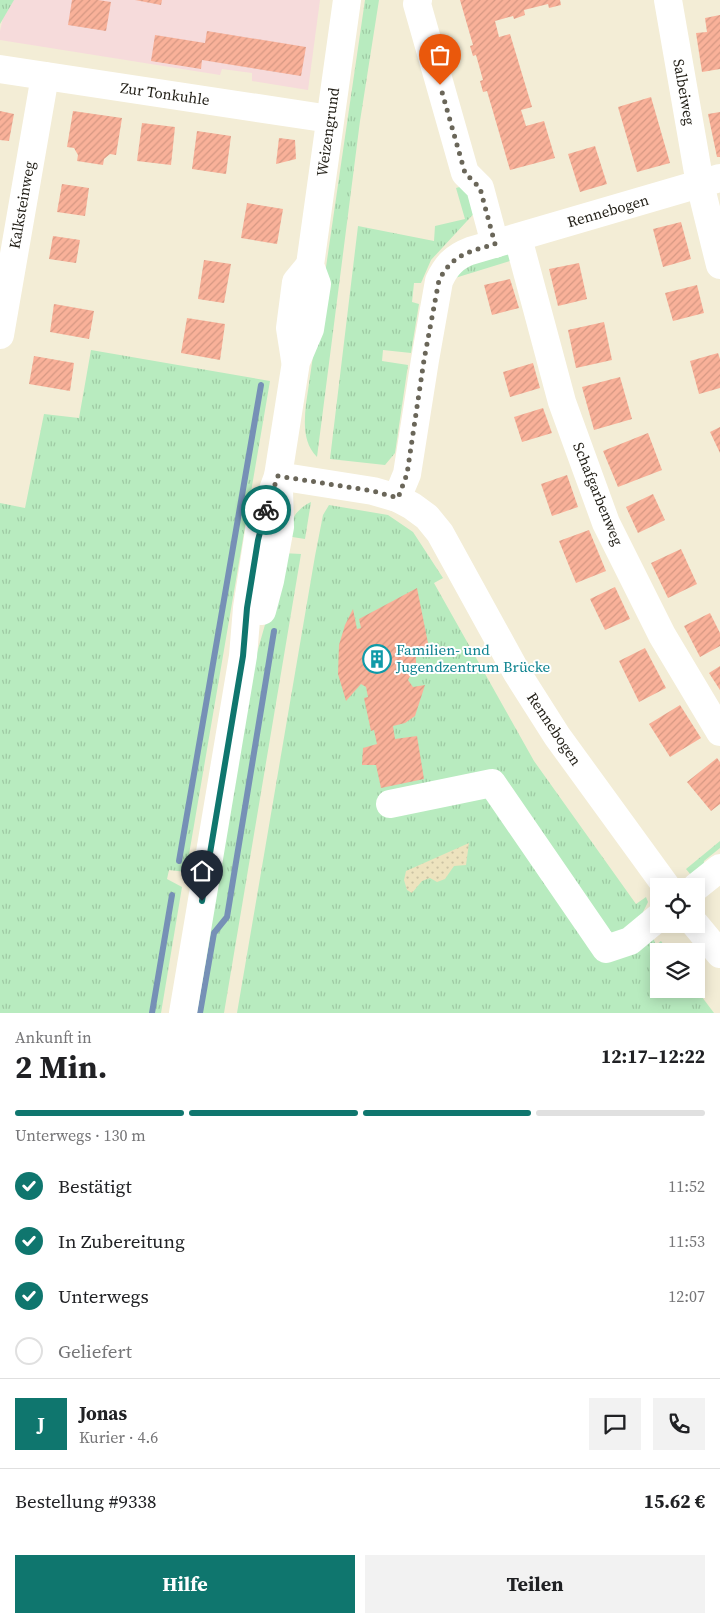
<!DOCTYPE html>
<html lang="de">
<meta charset="utf-8">
<style>
body{margin:0;font-family:"Source Serif 4",serif;background:#f2f2f2;color:#202124;height:100vh;display:flex;flex-direction:column;font-size:19px;white-space:nowrap}
*{box-sizing:border-box;margin:0}
p{font-size:16px;color:#757577}
.icon{flex:none;width:28px;height:28px;fill:none;stroke:currentColor;stroke-width:2;stroke-linecap:round;stroke-linejoin:round}
.map{position:relative;height:1013px;overflow:hidden}
.panel{display:flex;flex-direction:column;background:#fff;flex:1}
.panel>*{flex:none}
.buttons{position:absolute;left:650px;top:878px;display:grid;gap:10px}
.buttons a{display:grid;place-items:center;width:55px;height:55px;border-radius:0px;background:#fff;box-shadow:0 2px 12px #0003;font-size:25px}
.pin{position:absolute;display:grid;place-items:center;width:42px;height:42px;color:#fff;margin:-51px -21px;border-radius:50% 50% 50% 0;rotate:-45deg;box-shadow:0 0 5px #0007}
.pin .icon{rotate:45deg}
.courier{position:absolute;display:grid;place-items:center;width:50px;height:50px;margin:-25px;border:4px solid #0f766e;border-radius:50%;background:#fff;color:#222;box-shadow:0 1px 6px #0007}
.summary em{font-style:normal;font-weight:700}
.summary div{display:flex;flex-direction:column-reverse}
.summary{display:flex;align-items:center;justify-content:space-between;height:85px;padding:0 15px}
h1{font-size:32px;font-weight:700;line-height:38px}
.bar{display:grid;grid-template-columns:repeat(4,1fr);gap:8px 5px;align-content:center;height:60px;padding:0 15px}
.bar i{height:6px;border-radius:4px;background:#e0e0e0}
.bar .selected{background:#0f766e}
.bar p{grid-column:span 4}
.line{display:flex;align-items:center;gap:12px;padding:0 15px;border-top:1px solid #e0e0e0}
.line div{flex:1}
.round{display:grid;place-items:center;flex:none;width:52px;height:52px;border-radius:0px;background:#f2f2f2}
ol{padding:0 15px;list-style:none}
li{display:flex;align-items:center;gap:15px;height:55px}
li p{margin-inline-start:auto}
li .icon{padding:5px;border-radius:50%;background:#0f766e;color:#fff;stroke-width:4}
li:last-child{color:#757577}
li i{width:28px;height:28px;border:2px solid #e0e0e0;border-radius:50%}
.cta{display:flex;gap:10px;margin-top:auto;padding:10px 15px}
.cta a{flex:1;height:58px;border-radius:0px;background:#0f766e;color:#fff;font-size:20px;font-weight:700;line-height:58px;text-align:center}
.cta a+a{background:#f2f2f2;color:#202124}
.map>svg:first-child{display:block}
.commercial{fill:#f6dbdb}
.grass{fill:url(#grass-tufts)}
.sand{fill:url(#sand-dots)}
.lines{fill:none;stroke-linecap:round;stroke-linejoin:round}
.stream{stroke:#7690b6;stroke-width:6}
.building{fill:url(#building-hatch)}
.minor{stroke:#fff;stroke-width:28}
.major{stroke:#fff;stroke-width:28}
.done{stroke:#6a6659;stroke-width:5;stroke-dasharray:0 9}
.route{stroke:#0f766e;stroke-width:6}
.labels{text-anchor:middle;stroke-width:4;stroke-linejoin:round;paint-order:stroke}
.street-label{font-size:15px;fill:#211e16;stroke:#fff}
.culture-label{font-size:15px;fill:#0d838f;stroke:#fff;text-anchor:start}
</style>
<div class="map">
<svg width="720" height="1013" viewBox="0 0 720 1013">
<defs>
<pattern id="grass-tufts" width="24" height="20" patternUnits="userSpaceOnUse" patternTransform="scale(1.25)"><rect width="24" height="20" fill="#b8ebbf"/><path d="M3 7l-1-3M5 7V3M7 7l1-3M15 17l-1-3M17 17v-4M19 17l1-3" fill="none" stroke="#9ec9a3"/></pattern>
<pattern id="sand-dots" width="8" height="8" patternUnits="userSpaceOnUse" patternTransform="scale(1.25)"><rect width="8" height="8" fill="#ede3be"/><path d="M2 2h.1M6 6h.1" fill="none" stroke="#cbc2a3" stroke-width="1.8" stroke-linecap="round"/></pattern>
<pattern id="building-hatch" width="6" height="6" patternUnits="userSpaceOnUse" patternTransform="scale(1.25)"><rect width="6" height="6" fill="#f9b199"/><path d="M-1 1l2-2M0 6l6-6M5 7l2-2" fill="none" stroke="#d59883"/></pattern>
</defs>
<rect width="100%" height="100%" fill="#f3edd6"/>
<path class="commercial" d="M7,0H320L308,90L252,81V73L222,69L220,75L0,40V31Z"/>
<g class="grass">
<path d="M0,0H14L0,24Z"/>
<path d="M365,0H379L360,121L317,457C303,443 304,423 306,404Z"/>
<path d="M463,186L479,208L431,260L421,283H414L412,302L419,304L411,353L383,350L382,361L408,365L395,453L385,465L330,459L358,226L434,241L435,226L465,219L456,188Z"/>
<path d="M504,252L512,255L513,260L455,278L456,270Z"/>
<path d="M91,350L270,381L186,872L169,870L167,879L182,887L161,1013H0V503L25,508L44,414L79,418Z"/>
<path d="M311,502L305,539L286,536C291,520 295,510 311,502Z"/>
<path d="M329,505L388,515L413,532L443,578L434,583L534,761L636,904L646,897L648,902L643,912L656,945L661,941L668,951H659V989H696L714,1013H237L315,556L323,515Z"/>
<path d="M282,553L301,554L224,1013H196L251,674L268,614Z"/>
<path d="M720,841V848L704,861L703,872L695,880L686,869Z"/>
</g>
<path class="sand" d="M469,843L466,865L454,866L445,879L437,882L430,878L422,881L412,893L407,890L404,880L406,871Z"/>
<g class="lines">
<g class="stream">
<path d="M179,861L261,385"/>
<path d="M152,1013L172,895"/>
<path d="M200,1013L214,933L227,917L274,631"/>
</g>
</g>
<g class="building">
<path d="M72,0H98L111,2L106,31L68,25Z"/>
<path d="M135,0H162L161,5Z"/>
<path d="M460,0H560L561,5L549,8L548,4L524,10L525,15L514,19L513,16L495,21L499,37L510,34L532,107L521,110L526,126L544,121L555,158L510,170L487,91L483,92L480,81L483,80L476,55L473,56L470,46L473,45Z"/>
<path d="M720,15V69L702,72L696,33L707,32L705,18Z"/>
<path d="M207,31L306,47L301,76L202,60L201,69L151,61L155,35L205,43Z"/>
<path d="M651,97L670,163L637,172L618,107Z"/>
<path d="M0,111L14,114L9,141L0,140Z"/>
<path d="M73,111L122,118L116,155L110,154L104,159L103,165L77,161L78,155L74,148L67,147Z"/>
<path d="M720,112V157H717L708,114Z"/>
<path d="M142,123L175,127L171,165L137,161Z"/>
<path d="M197,131L231,136L226,174L192,169Z"/>
<path d="M279,138L295,140L296,159L276,164Z"/>
<path d="M595,146L607,184L580,192L568,154Z"/>
<path d="M62,184L89,188L85,216L57,212Z"/>
<path d="M247,203L283,209L277,244L241,238Z"/>
<path d="M681,222L691,259L663,267L653,229Z"/>
<path d="M53,236L80,240L76,263L49,259Z"/>
<path d="M204,260L231,264L224,303L198,299Z"/>
<path d="M579,263L587,299L558,306L549,269Z"/>
<path d="M510,279L519,308L492,315L484,285Z"/>
<path d="M697,285L704,313L673,321L665,293Z"/>
<path d="M54,304L94,311L89,339L50,332Z"/>
<path d="M187,318L225,324L220,360L181,353Z"/>
<path d="M604,322L612,360L576,368L568,330Z"/>
<path d="M718,353L720,359V388L699,394L690,361Z"/>
<path d="M34,356L74,363L70,391L29,384Z"/>
<path d="M533,363L540,388L510,397L503,372Z"/>
<path d="M620,377L632,419L594,430L582,387Z"/>
<path d="M543,408L552,433L522,442L514,417Z"/>
<path d="M720,427V453L710,432Z"/>
<path d="M648,433L662,470L618,487L603,451Z"/>
<path d="M567,475L578,507L552,516L541,484Z"/>
<path d="M653,494L665,520L638,533L626,507Z"/>
<path d="M589,530L606,571L576,583L559,541Z"/>
<path d="M681,549L697,584L668,598L651,563Z"/>
<path d="M615,587L630,619L605,630L590,599Z"/>
<path d="M417,588L429,648L416,650V665L408,680L413,687L425,685L415,716L405,723L393,726L395,739L417,736L424,779L381,788L376,765H362L363,748L377,744L374,730L371,731L364,698L368,697L366,687L361,684L346,701L338,674L339,645L345,625L353,609L357,629L361,628L359,619Z"/>
<path d="M710,613L720,633V646L700,657L684,626Z"/>
<path d="M645,648L666,688L639,702L619,661Z"/>
<path d="M720,666V690L709,673Z"/>
<path d="M680,705L701,738L670,757L649,724Z"/>
<path d="M717,758L720,762V804L711,811L687,782Z"/>
</g>
<g class="lines">
<g class="minor">
<path d="M418,0L417,4L465,173L480,188L495,244"/>
<path d="M668,0L700,184L720,265"/>
<path d="M0,69L330,119"/>
<path d="M518,238L562,402L606,523L662,635L720,732"/>
<path d="M0,335L45,76"/>
<path d="M278,476L373,491L397,498L412,506L427,517L440,533L517,673L557,736L666,886"/>
<path d="M397,498L407,474L425,360L439,281C446,266 454,257 470,251L720,178"/>
<path d="M390,804L492,783L606,949L630,941L659,917"/>
<path d="M696,887L720,868"/>
<path d="M695,924L720,954"/>
</g>
<g class="major">
<path d="M295,360L290,328L296,282L310,265"/>
<path d="M262,611L270,581L280,527L279,489"/>
<path d="M183,1013L243,656L247,608L260,525L278,476L296,362L310,329L317,284L310,265L347,0"/>
</g>
</g>
<g class="lines">
<path class="done" d="M266,510L278,476L373,491L398,498L407,474L424,360L439,280C453,254 468,252 495,244L480,188L465,173L440,85"/>
<path class="route" d="M202,901L243,656L247,608L258,540L266,510"/>
</g>
<defs>
<symbol id="building-ring" viewBox="-11 -11 22 22"><circle r="9.5" fill="#fff" stroke="#0f9aa8" stroke-width="1.5"/><path d="M-4-6H4V6H1V3H-1V6H-4ZM-2.5-4.3h1.7v1.8h-1.7ZM.8-4.3h1.7v1.8H.8ZM-2.5-1h1.7V.8h-1.7ZM.8-1h1.7V.8H.8Z" fill="#0f9aa8"/></symbol>
</defs>
<g fill-rule="evenodd">
<use href="#building-ring" x="361" y="643" width="32" height="32"/>
</g>
<g class="labels">
<g class="street-label">
<text transform="translate(684 92) rotate(80)" y="5">Salbeiweg</text>
<text transform="translate(165 94) rotate(8)" y="5">Zur Tonkuhle</text>
<text transform="translate(328 132) rotate(-82)" y="5">Weizengrund</text>
<text transform="translate(22 205) rotate(-80)" y="5">Kalksteinweg</text>
<text transform="translate(608 211) rotate(-16)" y="5">Rennebogen</text>
<text transform="translate(598 494) rotate(68)" y="5">Schafgarbenweg</text>
<text transform="translate(554 729) rotate(56)" y="5">Rennebogen</text>
</g>
<g class="culture-label">
<text x="396" y="655">Familien- und<tspan x="396" dy="17">Jugendzentrum Brücke</tspan></text>
</g>
</g>
</svg>
<div class="buttons">
<a><svg class="icon" aria-label="locate" viewBox="0 0 24 24"><circle cx="12" cy="12" r="6"/><path d="M12 2v4M12 18v4M2 12h4M18 12h4"/></svg></a>
<a><svg class="icon" aria-label="layers" viewBox="0 0 24 24"><path d="M12 4l9 5-9 5-9-5zM3 14l9 5 9-5"/></svg></a>
</div>
<div class="pin" style="left:440px;top:85px;background:#ea580c"><svg class="icon" aria-label="bag" viewBox="0 0 24 24"><path d="M5 8h14l-1 12H6zM9 8a3 3 0 0 1 6 0"/></svg></div>
<div class="pin" style="left:202px;top:901px;background:#1f2937"><svg class="icon" aria-label="home" viewBox="0 0 24 24"><path d="M3 11l9-7 9 7M6 9v11h12V9"/></svg></div>
<div class="courier" style="left:266px;top:510px"><svg class="icon" aria-label="bike" viewBox="0 0 24 24"><circle cx="6" cy="16" r="4"/><circle cx="18" cy="16" r="4"/><path d="M6 16l4-8h5l3 8M10 8l3 8H6M13 5h3"/></svg></div>
</div>
<section class="panel">
<div class="summary"><div><h1>2 Min.</h1><p>Ankunft in</p></div><em>12:17–12:22</em></div>
<div class="bar"><i class="selected"></i><i class="selected"></i><i class="selected"></i><i></i><p>Unterwegs · 130 m</p></div>
<ol>
<li><svg class="icon" aria-label="check" viewBox="0 0 24 24"><path d="M5 12l5 5 9-10"/></svg>Bestätigt<p>11:52</p></li>
<li><svg class="icon" aria-label="check" viewBox="0 0 24 24"><path d="M5 12l5 5 9-10"/></svg>In Zubereitung<p>11:53</p></li>
<li><svg class="icon" aria-label="check" viewBox="0 0 24 24"><path d="M5 12l5 5 9-10"/></svg>Unterwegs<p>12:07</p></li>
<li><i></i>Geliefert</li>
</ol>
<div class="line" style="height:90px"><b class="round" style="background:#0f766e;color:#fff">J</b><div><b>Jonas</b><p>Kurier · 4.6</p></div><a class="round"><svg class="icon" aria-label="chat" viewBox="0 0 24 24"><path d="M4 5h16v11H9l-5 4z"/></svg></a><a class="round"><svg class="icon" aria-label="phone" viewBox="0 0 24 24"><path d="M5 4h4l2 5-3 2q2 4 5 5l2-3 5 2v4C11 20 4 13 5 4z"/></svg></a></div>
<div class="line" style="height:65px"><div>Bestellung #9338</div><b>15.62 €</b></div>
<div class="cta"><a>Hilfe</a><a>Teilen</a></div>
</section>
